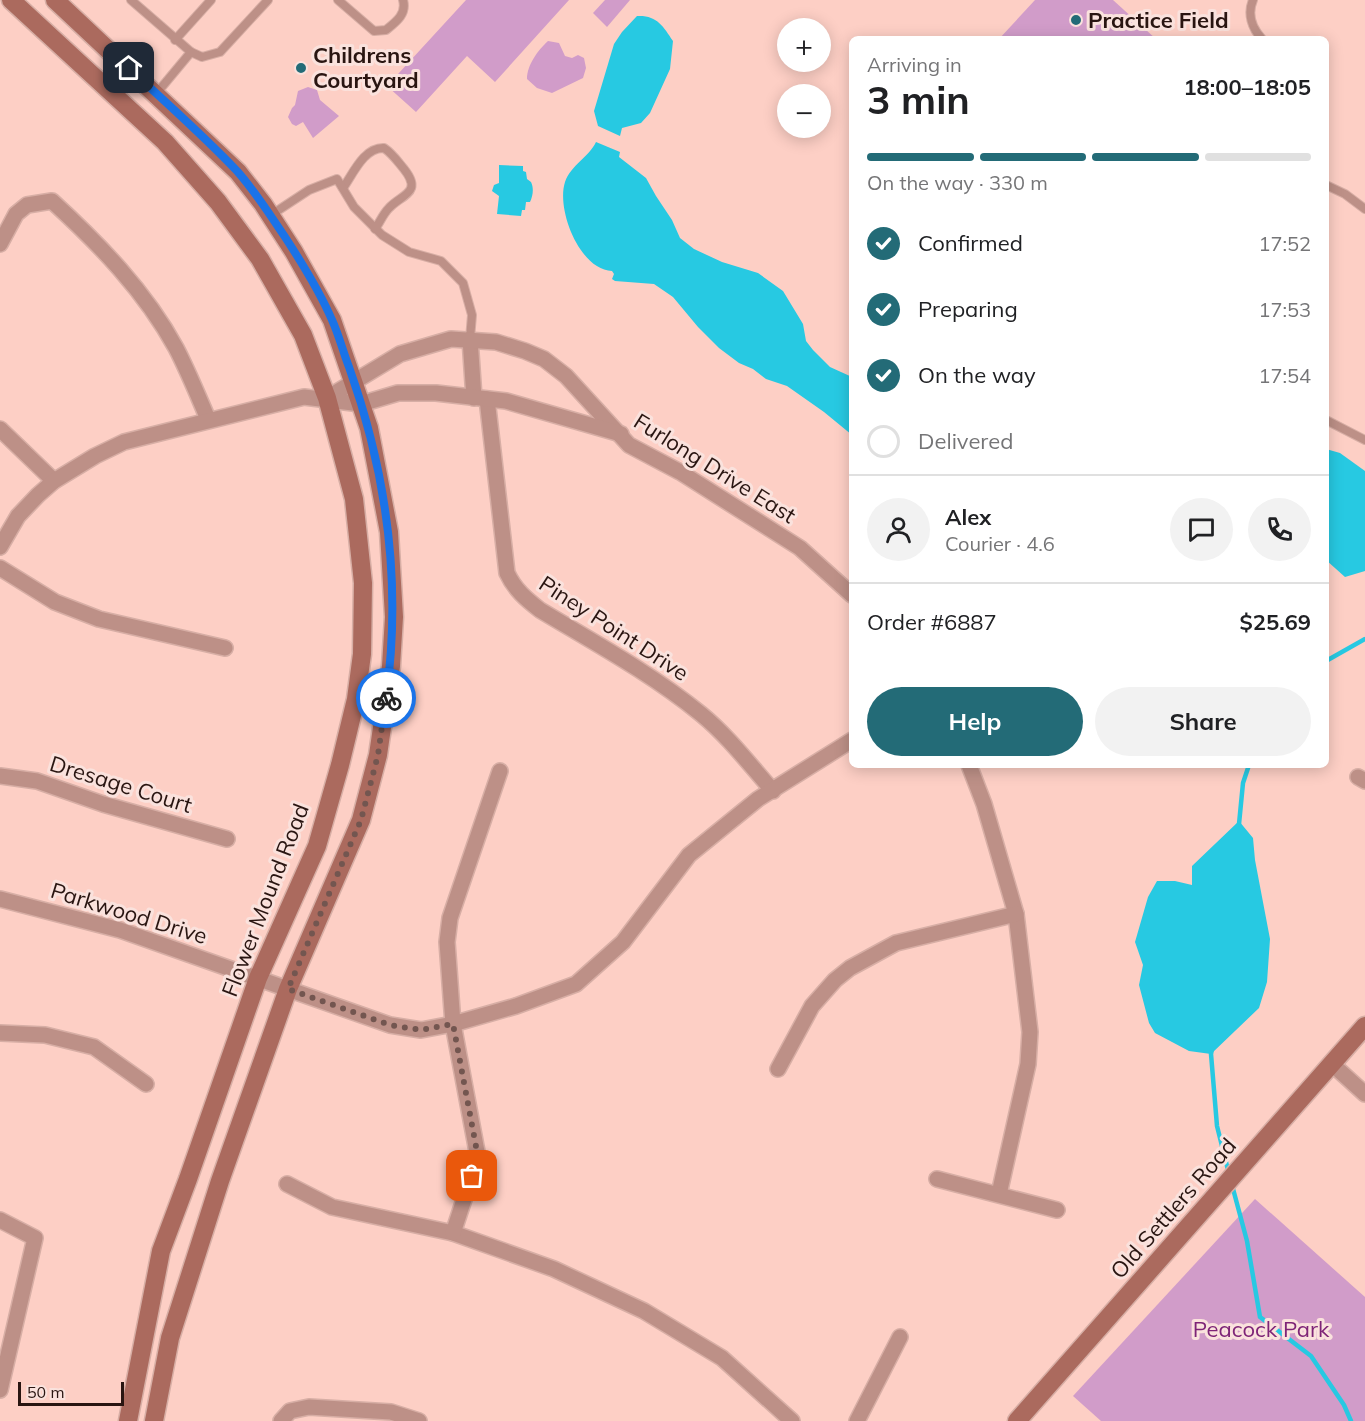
<!DOCTYPE html>
<meta charset="utf-8">
<style>
body{margin:0;font-family:Mulish,sans-serif;background:#f2f2f2;color:#202124;height:100vh;display:flex;flex-direction:column;font-size:22px;white-space:nowrap}
*{box-sizing:border-box;margin:0}
p{font-size:20px;color:#757577}
.icon{flex:none;width:33px;height:33px;fill:none;stroke:currentColor;stroke-width:2;stroke-linecap:round;stroke-linejoin:round}
.map{position:relative;flex:1;overflow:hidden}
.sheet{position:absolute;left:849px;top:36px;width:480px;height:732px;display:flex;flex-direction:column;background:#fff;border-radius:9px;box-shadow:0 3px 15px #0003}
.sheet>*{flex:none}
.tools{position:absolute;left:777px;top:18px;display:grid;gap:12px}
.tools a{display:grid;place-items:center;width:54px;height:54px;border-radius:50%;background:#fff;box-shadow:0 3px 15px #0003;font-size:30px}
.scale{position:absolute;left:18px;bottom:15px;width:106px;box-sizing:border-box;padding-left:6px;border:3px solid #291511;border-top:0;font-size:16px;line-height:21px;white-space:nowrap;color:#291511;-webkit-text-stroke:4px #fae2dd;paint-order:stroke}
.pin{position:absolute;display:grid;place-items:center;width:51px;height:51px;color:#fff;margin:-26px;border-radius:12px;box-shadow:0 3px 9px #0006}
.courier{position:absolute;display:grid;place-items:center;width:60px;height:60px;margin:-30px;border:4px solid #1a73e8;border-radius:50%;background:#fff;color:#222;box-shadow:0 2px 8px #0007}
.summary em{font-style:normal;font-weight:700}
.summary div{display:flex;flex-direction:column-reverse}
.summary{display:flex;align-items:center;justify-content:space-between;height:102px;padding:0 18px}
h1{font-size:39px;font-weight:700;line-height:45px}
.bar{display:grid;grid-template-columns:repeat(4,1fr);gap:9px 6px;align-content:center;height:72px;padding:0 18px}
.bar i{height:8px;border-radius:4px;background:#e0e0e0}
.bar .current{background:#236b77}
.bar p{grid-column:span 4}
.line{display:flex;align-items:center;gap:15px;padding:0 18px;border-top:2px solid #e0e0e0}
.line div{flex:1}
.round{display:grid;place-items:center;flex:none;width:63px;height:63px;border-radius:32px;background:#f2f2f2}
ol{padding:0 18px;list-style:none}
li{display:flex;align-items:center;gap:18px;height:66px}
li p{margin-inline-start:auto}
li .icon{padding:6px;border-radius:50%;background:#236b77;color:#fff;stroke-width:4}
li:last-child{color:#757577}
li i{width:33px;height:33px;border:3px solid #e0e0e0;border-radius:50%}
.action{display:flex;gap:12px;margin-top:auto;padding:12px 18px}
.action a{flex:1;height:69px;border-radius:36px;background:#236b77;color:#fff;font-size:24px;font-weight:700;line-height:69px;text-align:center}
.action a+a{background:#f2f2f2;color:#202124}
.map>svg:first-child{display:block}
.green{fill:#d19cc9}
.water{fill:#27c9e2}
.lines{fill:none;stroke-linecap:round;stroke-linejoin:round}
.stream{stroke:#27c9e2;stroke-width:4.5}
.lane-casing{stroke:#d7aea5;stroke-width:10}
.street-casing{stroke:#d7aea5;stroke-width:18}
.secondary-casing{stroke:#d7aea5;stroke-width:21}
.lane{stroke:#bd9087;stroke-width:8}
.street{stroke:#bd9087;stroke-width:15}
.secondary{stroke:#ab6a5e;stroke-width:18}
.done{stroke:#735650;stroke-width:6;stroke-dasharray:0 10.8}
.route{stroke:#1a73e8;stroke-width:8}
.poi-dot{fill:#236b77;stroke:#fae2dd;stroke-width:2}
.labels{text-anchor:middle;stroke-width:6;stroke-linejoin:round;paint-order:stroke}
.poi-label{font-size:22px;font-weight:bold;fill:#291511;stroke:#fae2dd;text-anchor:start}
.street-label{font-size:22px;fill:#291511;stroke:#fae2dd}
.park-label{font-size:22px;fill:#7e2477;stroke:#fae2dd}
</style>
<div class="map">
<svg width="1365" height="1421" viewBox="0 0 1365 1421">
<rect width="100%" height="100%" fill="#fdcfc5"/>
<g class="green">
<path d="M466,0H569L495,82L467,56L416,112L387,86Z"/>
<path d="M605,0H630L607,27L593,13Z"/>
<path d="M1035,0H1113L1156,39H999Z"/>
<path d="M548,41L559,43L565,56L572,58L578,55L584,58L586,68L583,78L552,93L537,88L527,79C527,65 538,50 548,41Z"/>
<path d="M308,87L317,90L320,100L339,116L313,138L303,122L296,126L292,124L288,117L292,108L295,105L298,91Z"/>
<path d="M1255,1199L1365,1297V1421H1101L1073,1396Z"/>
</g>
<g class="water">
<path d="M637,16C657,15 663,26 673,41L670,69L650,113L641,123L622,128L620,136L598,126L594,111L614,44L622,32Z"/>
<path d="M596,142L620,152L619,157L646,178L656,196L672,220L680,238L694,249L722,262L758,273L783,291L803,324L806,341L813,350L830,367L852,377V435L824,412L787,386L766,379L753,369L739,363L719,348L698,327L673,297L654,284L615,281L612,279L614,274L612,271C580,270 556,210 565,182C571,165 589,157 596,142Z"/>
<path d="M499,165L523,166V171L526,172L527,179L531,182C534,188 533,196 530,202H526L525,210H522L521,216L497,214L499,196L492,191L494,185L499,183Z"/>
<path d="M1326,449L1340,453L1365,471V571L1345,577L1326,560Z"/>
<path d="M1239,821L1253,838L1255,860L1270,939L1267,982L1259,1008L1211,1054L1189,1051L1155,1033L1149,1023L1139,985L1143,965L1135,942L1148,897L1157,881H1175L1192,885V866Z"/>
</g>
<g class="lines">
<g class="stream">
<path d="M1326,661L1365,639"/>
<path d="M1239,824L1243,783L1249,765"/>
<path d="M1212,1049L1211,1054L1217,1126L1229,1174"/>
<path d="M1232,1185L1247,1241L1260,1317L1311,1356L1344,1405L1351,1421"/>
</g>
<defs>
<g id="lane">
<path d="M131,0L191,52"/>
<path d="M338,0L374,31L386,30C396,22 407,14 403,0"/>
<path d="M1253,0C1247,14 1252,28 1262,39"/>
<path d="M175,40L211,0"/>
<path d="M156,94L191,52L202,57L220,52L268,0"/>
<path d="M1326,185L1345,194L1365,209"/>
<path d="M343,188C353,174 364,147 384,148C393,154 398,162 404,169C423,193 402,194 389,208C383,214 380,222 375,229"/>
<path d="M271,215L309,190L337,179L354,207L382,235L409,252L441,261L463,283L472,315L470,339"/>
<path d="M1326,420L1365,440"/>
</g>
<g id="street">
<path d="M0,244L16,214L27,205L52,201C99,244 145,291 176,348C188,371 198,396 208,419"/>
<path d="M470,339L474,398"/>
<path d="M327,398L400,354L451,339L496,342L525,351L544,359L566,376L629,445L680,472L800,548L852,595"/>
<path d="M487,399L507,573C515,590 526,599 540,610C595,643 652,674 701,714C728,736 750,765 773,791"/>
<path d="M0,429L54,481"/>
<path d="M0,547L18,516L38,495L54,481L95,456L124,442L304,397L361,404L398,393H436L506,401L621,434"/>
<path d="M0,568L55,602L99,619L225,648"/>
<path d="M969,765L984,804L1016,914L1030,1032L1028,1064L999,1194"/>
<path d="M0,776L37,781L103,804L227,839"/>
<path d="M1358,777L1365,781"/>
<path d="M0,899L120,930L390,1025L421,1030L453,1024L516,1006L576,984L623,942L689,855L758,799L852,740"/>
<path d="M0,1033L45,1035L94,1047L146,1084"/>
<path d="M1332,1064L1365,1094"/>
<path d="M778,1069L812,1006L835,980L850,968L896,943L1016,914"/>
<path d="M937,1179L1057,1210"/>
<path d="M287,1184L332,1207L453,1233L554,1269L644,1311L722,1358L792,1421"/>
<path d="M0,1220L35,1238L0,1390"/>
<path d="M453,1233L478,1157L453,1024L447,942L450,918L500,771"/>
<path d="M281,1421L290,1411L309,1407L391,1412L419,1421"/>
<path d="M857,1421L900,1337"/>
</g>
<g id="secondary">
<path d="M11,0L165,142L218,202L260,259L303,335L327,398L354,499L363,583L362,654L356,699L340,765L317,846L258,978L188,1179L161,1251L128,1421"/>
<path d="M55,0L238,172L263,204L294,252L332,320L369,428L389,532L394,617L391,666L378,755L361,820L288,989L220,1181L170,1338L154,1421"/>
<path d="M1017,1421L1365,1026"/>
</g>
</defs>
<use href="#lane" class="lane-casing"/>
<use href="#street" class="street-casing"/>
<use href="#secondary" class="secondary-casing"/>
<use href="#lane" class="lane"/>
<use href="#street" class="street"/>
<use href="#secondary" class="secondary"/>
</g>
<g class="lines">
<path class="done" d="M386,698L378,755L361,820L288,989L390,1025L421,1030L453,1024L478,1157L472,1176"/>
<path class="route" d="M129,68C165,102 203,135 237,171C255,191 270,215 285,237C302,263 320,292 332,320C339,335 343,352 349,367C387,474 402,585 386,698"/>
</g>
<g class="poi-dot">
<circle cx="1076" cy="20" r="6"/>
<circle cx="301" cy="68" r="6"/>
</g>
<g class="labels">
<g class="poi-label">
<text x="1088" y="28">Practice Field</text>
<text x="313" y="63">Childrens<tspan x="313" dy="25">Courtyard</tspan></text>
</g>
<g class="street-label">
<text transform="translate(715 468) rotate(32)" y="8">Furlong Drive East</text>
<text transform="translate(614 628) rotate(33)" y="8">Piney Point Drive</text>
<text transform="translate(121 784) rotate(17)" y="8">Dresage Court</text>
<text transform="translate(265 900) rotate(-69)" y="8">Flower Mound Road</text>
<text transform="translate(129 913) rotate(17)" y="8">Parkwood Drive</text>
<text transform="translate(1173 1208) rotate(-49)" y="8">Old Settlers Road</text>
</g>
<g class="park-label">
<text x="1261" y="1337">Peacock Park</text>
</g>
</g>
</svg>
<div class="tools">
<a>+</a>
<a>−</a>
</div>
<div class="scale">50 m</div>
<div class="pin" style="left:472px;top:1176px;background:#ea580c"><svg class="icon" aria-label="bag" viewBox="0 0 24 24"><path d="M5 8h14l-1 12H6zM9 8a3 3 0 0 1 6 0"/></svg></div>
<div class="pin" style="left:129px;top:68px;background:#1f2937"><svg class="icon" aria-label="home" viewBox="0 0 24 24"><path d="M3 11l9-7 9 7M6 9v11h12V9"/></svg></div>
<div class="courier" style="left:386px;top:698px"><svg class="icon" aria-label="bike" viewBox="0 0 24 24"><circle cx="6" cy="16" r="4"/><circle cx="18" cy="16" r="4"/><path d="M6 16l4-8h5l3 8M10 8l3 8H6M13 5h3"/></svg></div>
<section class="sheet">
<div class="summary"><div><h1>3 min</h1><p>Arriving in</p></div><em>18:00–18:05</em></div>
<div class="bar"><i class="current"></i><i class="current"></i><i class="current"></i><i></i><p>On the way · 330 m</p></div>
<ol>
<li><svg class="icon" aria-label="check" viewBox="0 0 24 24"><path d="M5 12l5 5 9-10"/></svg>Confirmed<p>17:52</p></li>
<li><svg class="icon" aria-label="check" viewBox="0 0 24 24"><path d="M5 12l5 5 9-10"/></svg>Preparing<p>17:53</p></li>
<li><svg class="icon" aria-label="check" viewBox="0 0 24 24"><path d="M5 12l5 5 9-10"/></svg>On the way<p>17:54</p></li>
<li><i></i>Delivered</li>
</ol>
<div class="line" style="height:108px"><a class="round"><svg class="icon" aria-label="person" viewBox="0 0 24 24"><circle cx="12" cy="8" r="4"/><path d="M4 21q1-7 8-7t8 7"/></svg></a><div><b>Alex</b><p>Courier · 4.6</p></div><a class="round"><svg class="icon" aria-label="chat" viewBox="0 0 24 24"><path d="M4 5h16v11H9l-5 4z"/></svg></a><a class="round"><svg class="icon" aria-label="phone" viewBox="0 0 24 24"><path d="M5 4h4l2 5-3 2q2 4 5 5l2-3 5 2v4C11 20 4 13 5 4z"/></svg></a></div>
<div class="line" style="height:78px"><div>Order #6887</div><b>$25.69</b></div>
<div class="action"><a>Help</a><a>Share</a></div>
</section>
</div>
